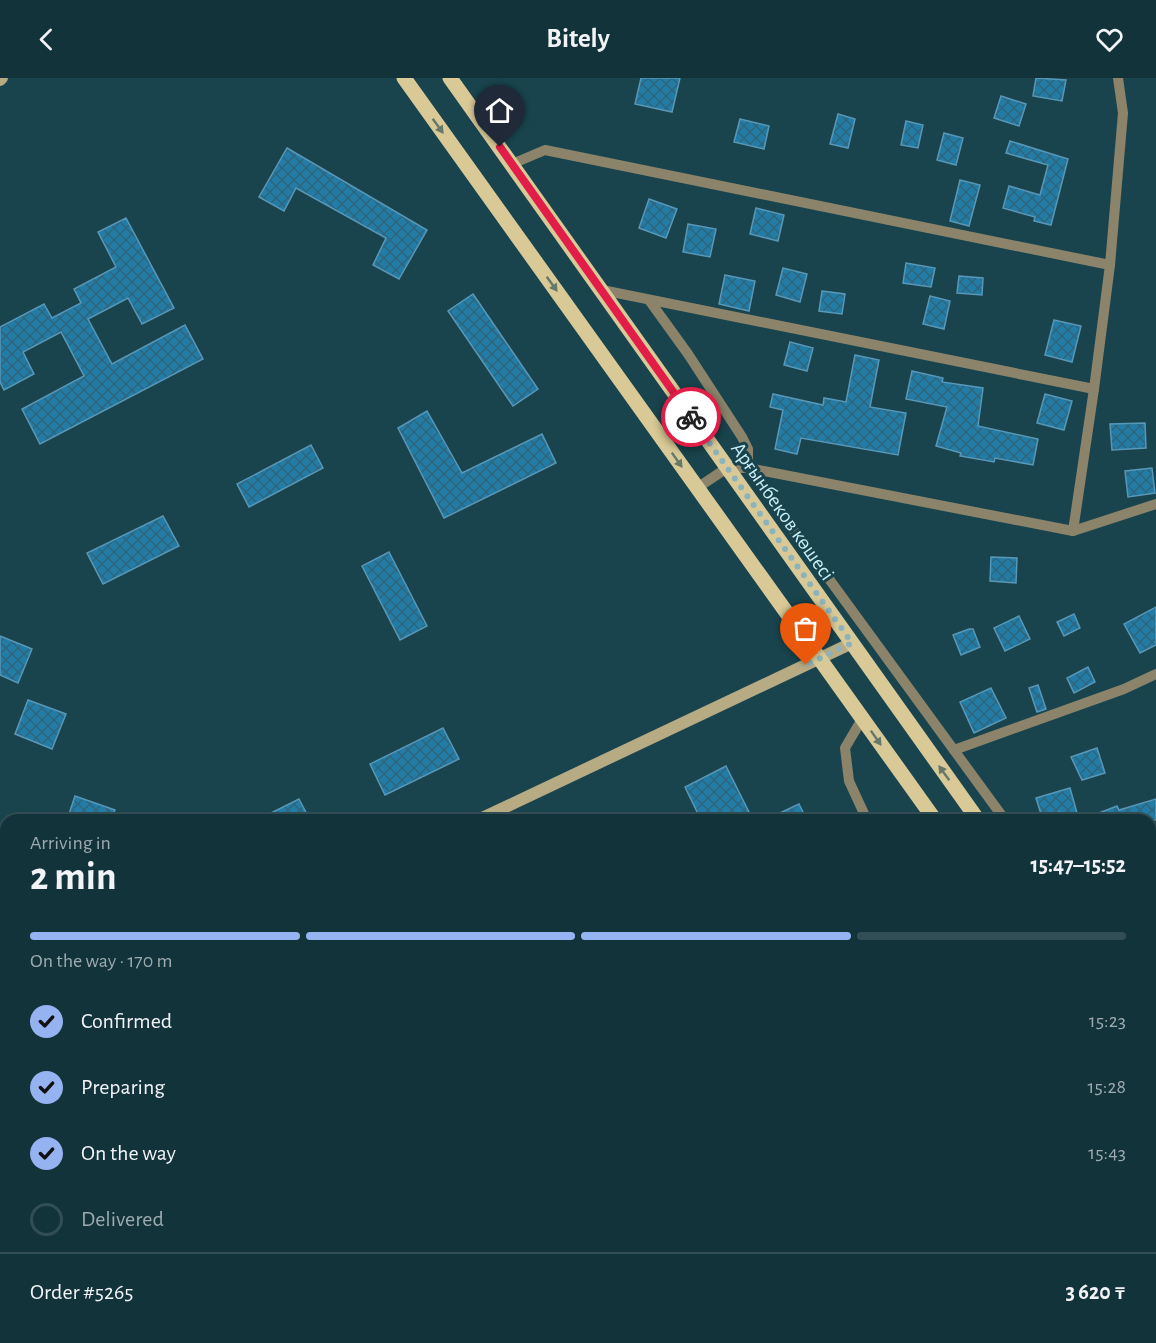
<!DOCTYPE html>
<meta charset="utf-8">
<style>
body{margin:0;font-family:"Alegreya Sans",sans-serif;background:#1c3b42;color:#f1f3f6;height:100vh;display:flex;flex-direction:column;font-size:22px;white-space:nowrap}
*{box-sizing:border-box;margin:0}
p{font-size:20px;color:#9daaaf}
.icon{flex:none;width:33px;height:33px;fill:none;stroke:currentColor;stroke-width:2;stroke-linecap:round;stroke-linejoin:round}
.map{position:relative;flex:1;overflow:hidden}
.details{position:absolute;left:0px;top:736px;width:1156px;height:530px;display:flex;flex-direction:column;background:#13333a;border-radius:18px 18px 0 0;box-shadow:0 2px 4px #0004,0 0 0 2px #324e54}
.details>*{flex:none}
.pin{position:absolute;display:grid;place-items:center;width:51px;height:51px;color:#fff;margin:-62px -26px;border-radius:50% 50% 50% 0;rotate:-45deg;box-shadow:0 0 6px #0007}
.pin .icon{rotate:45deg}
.courier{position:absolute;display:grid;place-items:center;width:60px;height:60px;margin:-30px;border:4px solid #e11d48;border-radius:50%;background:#fff;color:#222;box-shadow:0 2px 8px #0007}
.head em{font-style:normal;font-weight:700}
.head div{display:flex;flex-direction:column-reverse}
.head{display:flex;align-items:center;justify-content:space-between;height:102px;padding:0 30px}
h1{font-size:39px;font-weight:700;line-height:45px}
.bar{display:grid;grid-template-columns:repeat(4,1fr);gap:9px 6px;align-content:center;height:72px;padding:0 30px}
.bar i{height:8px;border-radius:4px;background:#324e54}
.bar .on{background:#95b2f1}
.bar p{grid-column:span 4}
.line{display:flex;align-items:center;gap:15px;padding:0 30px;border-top:2px solid #324e54}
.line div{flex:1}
ol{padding:0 30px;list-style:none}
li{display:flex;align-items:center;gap:18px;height:66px}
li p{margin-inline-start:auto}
li .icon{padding:6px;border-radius:50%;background:#95b2f1;color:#111;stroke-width:4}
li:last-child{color:#9daaaf}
li i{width:33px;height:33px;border:3px solid #324e54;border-radius:50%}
header{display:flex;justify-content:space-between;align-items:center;height:78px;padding:0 30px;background:#13333a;font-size:27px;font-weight:700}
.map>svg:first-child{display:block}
.building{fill:url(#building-cross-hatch);stroke:#5897b8;stroke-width:1.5}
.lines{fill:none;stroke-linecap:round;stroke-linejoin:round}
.street{stroke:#8b846b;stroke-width:10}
.secondary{stroke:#b7ab84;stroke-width:12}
.primary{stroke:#d8c996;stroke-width:15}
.oneway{fill:#65796a}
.done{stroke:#8cb3bc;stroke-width:6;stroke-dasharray:0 10.8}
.route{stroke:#e11d48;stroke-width:8}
.labels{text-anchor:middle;stroke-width:6;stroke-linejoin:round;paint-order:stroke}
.street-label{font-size:21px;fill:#caeff8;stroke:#19444d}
</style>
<header><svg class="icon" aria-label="back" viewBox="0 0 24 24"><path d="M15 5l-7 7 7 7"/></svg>Bitely<svg class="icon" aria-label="heart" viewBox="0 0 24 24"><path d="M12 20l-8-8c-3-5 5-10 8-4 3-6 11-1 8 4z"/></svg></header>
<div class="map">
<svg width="1156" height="1265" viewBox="0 0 1156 1265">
<defs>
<pattern id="building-cross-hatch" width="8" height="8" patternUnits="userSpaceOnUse" patternTransform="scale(1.5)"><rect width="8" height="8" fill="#227ca5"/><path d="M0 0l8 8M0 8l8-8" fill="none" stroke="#2e657c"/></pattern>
</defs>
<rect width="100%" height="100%" fill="#19444d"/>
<g class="building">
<path d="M641,0H680L672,34L635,26Z"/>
<path d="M1036,0L1066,2L1062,23L1033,18Z"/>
<path d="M1001,18L1026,26L1019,48L994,40Z"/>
<path d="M838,36L855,41L848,70L830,66Z"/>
<path d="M740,41L769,48L764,71L734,64Z"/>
<path d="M906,43L923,47L918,70L901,67Z"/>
<path d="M944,55L963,60L956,87L937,82Z"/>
<path d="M1010,63L1068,81L1051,147L1034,143L1035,139L1003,130L1009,108L1040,117L1048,87L1006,75Z"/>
<path d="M287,70L427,152L399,201L373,187L386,160L296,110L284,133L259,119Z"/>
<path d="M960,102L980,107L969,148L950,143Z"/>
<path d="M649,121L677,131L666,160L639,150Z"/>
<path d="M756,130L784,137L778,163L750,156Z"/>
<path d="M126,140L174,230L142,246L128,220L88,241L112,286L185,247L203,281L40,366L22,331L84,298L61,254L23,274L34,296L4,312L0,304V249L44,226L52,240L81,225L74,211L116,189L98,154Z"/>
<path d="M688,146L716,151L710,179L683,174Z"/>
<path d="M906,185L935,190L931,209L903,205Z"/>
<path d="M783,190L807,196L800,224L776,217Z"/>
<path d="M725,197L755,203L749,233L719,226Z"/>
<path d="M959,198L983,200L982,217L957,215Z"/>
<path d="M822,213L845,216L842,236L819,233Z"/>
<path d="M473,216L538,311L513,328L448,233Z"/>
<path d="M930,218L950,223L944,251L923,246Z"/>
<path d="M1054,242L1081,248L1072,284L1045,277Z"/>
<path d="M790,264L813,270L807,293L784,287Z"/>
<path d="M855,277L879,282L870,329L906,335L898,377L801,360L797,376L775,371L783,332L770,329L773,316L823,327L824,320L846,324Z"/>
<path d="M912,293L943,300L942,304L983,310L978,348L1038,361L1033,387L995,380L994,384L960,378L961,375L936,368L947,329L906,321Z"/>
<path d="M1045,316L1072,323L1064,352L1037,345Z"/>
<path d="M427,333L462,395L542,356L556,385L444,440L398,350Z"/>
<path d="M1145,345L1146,370L1112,372L1110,346Z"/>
<path d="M311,367L323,390L249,429L237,406Z"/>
<path d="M1152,390L1155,415L1128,419L1125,393Z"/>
<path d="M163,438L179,468L103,506L87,475Z"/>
<path d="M389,474L427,548L400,562L362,488Z"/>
<path d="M991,479L1017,480L1016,505L990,503Z"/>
<path d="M1156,529V567L1140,575L1124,546Z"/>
<path d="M1074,536L1080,550L1064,558L1057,544Z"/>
<path d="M1019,538L1030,561L1005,573L994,550Z"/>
<path d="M969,551H973L980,569L961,577L953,557Z"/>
<path d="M0,558L32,571L18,605L0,597Z"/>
<path d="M1088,589L1095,604L1074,615L1067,600Z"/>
<path d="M1038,607L1046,631L1037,634L1029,610Z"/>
<path d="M991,610L1006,640L974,655L960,624Z"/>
<path d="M28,622L66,636L52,671L15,656Z"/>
<path d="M443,650L459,681L385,717L370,686Z"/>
<path d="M1097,670L1105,695L1082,702L1071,679Z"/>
<path d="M726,688L753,742H701L685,709Z"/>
<path d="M1070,710L1079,742H1063L1060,734L1042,739L1036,720Z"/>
<path d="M75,718L115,732L111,742H67Z"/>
<path d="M299,721L310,742H257Z"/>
<path d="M1156,721V742H1081L1117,728L1119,732Z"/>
<path d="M799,726L807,742H765Z"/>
</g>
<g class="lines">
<g class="street">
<path d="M512,86L545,72L1110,187"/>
<path d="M602,212L1094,311"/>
<path d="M649,222L688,276L742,359L748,371V390L1005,742"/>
<path d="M697,410L727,390H748L1073,453L1156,426"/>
<path d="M1073,453L1094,311L1110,187L1123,35L1118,0"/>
<path d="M862,641L845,670L849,703L867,742"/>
<path d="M954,672L1124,611L1156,596"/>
<path d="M1150,938L1156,941"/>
<path d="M1150,1169L1156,1167"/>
<path d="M1110,1260L1112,1265"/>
</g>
<g class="secondary">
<path d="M0,2L2,0"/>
<path d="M478,742L852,565"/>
<path d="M0,968L6,966"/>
<path d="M0,1185L6,1198"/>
<path d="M35,1260L37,1265"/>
<path d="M0,1262L2,1265"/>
</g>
<g class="primary">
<path d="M404,0L935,742"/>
<path d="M450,0L978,742"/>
<path d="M1150,983L1156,991"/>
<path d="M1150,1044L1156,1051"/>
</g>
</g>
<defs><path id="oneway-solid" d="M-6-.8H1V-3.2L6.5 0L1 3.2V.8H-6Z" transform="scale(1.5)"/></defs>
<g class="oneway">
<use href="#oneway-solid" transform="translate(438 48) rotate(54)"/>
<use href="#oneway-solid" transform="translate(552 206) rotate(54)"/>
<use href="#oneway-solid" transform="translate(677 382) rotate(55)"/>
<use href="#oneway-solid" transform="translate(876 660) rotate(55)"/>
<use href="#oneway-solid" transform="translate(944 695) rotate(-126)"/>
</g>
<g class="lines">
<path class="done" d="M691,339L852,565L806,587"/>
<path class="route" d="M500,69L691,339"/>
</g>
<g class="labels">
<g class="street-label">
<text transform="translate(783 433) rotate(55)" y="7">Арғынбеков көшесі</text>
</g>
</g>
</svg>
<div class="pin" style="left:806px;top:587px;background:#ea580c"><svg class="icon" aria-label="bag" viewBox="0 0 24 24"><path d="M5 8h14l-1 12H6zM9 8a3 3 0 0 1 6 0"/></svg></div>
<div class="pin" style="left:500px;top:69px;background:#1f2937"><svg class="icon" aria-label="home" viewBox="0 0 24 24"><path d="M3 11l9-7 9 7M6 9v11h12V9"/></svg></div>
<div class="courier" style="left:691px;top:339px"><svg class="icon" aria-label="bike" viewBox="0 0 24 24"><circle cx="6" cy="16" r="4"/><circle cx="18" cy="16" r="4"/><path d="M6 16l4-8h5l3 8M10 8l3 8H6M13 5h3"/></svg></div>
<section class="details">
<div class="head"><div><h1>2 min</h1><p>Arriving in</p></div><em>15:47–15:52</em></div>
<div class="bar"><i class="on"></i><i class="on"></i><i class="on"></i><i></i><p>On the way · 170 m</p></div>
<ol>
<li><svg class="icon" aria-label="check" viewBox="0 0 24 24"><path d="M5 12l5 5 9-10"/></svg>Confirmed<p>15:23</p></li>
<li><svg class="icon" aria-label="check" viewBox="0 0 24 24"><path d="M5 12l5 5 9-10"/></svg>Preparing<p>15:28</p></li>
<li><svg class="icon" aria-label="check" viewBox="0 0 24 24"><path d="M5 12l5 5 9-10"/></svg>On the way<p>15:43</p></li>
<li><i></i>Delivered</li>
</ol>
<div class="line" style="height:78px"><div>Order #5265</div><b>3 620 ₸</b></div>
</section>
</div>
